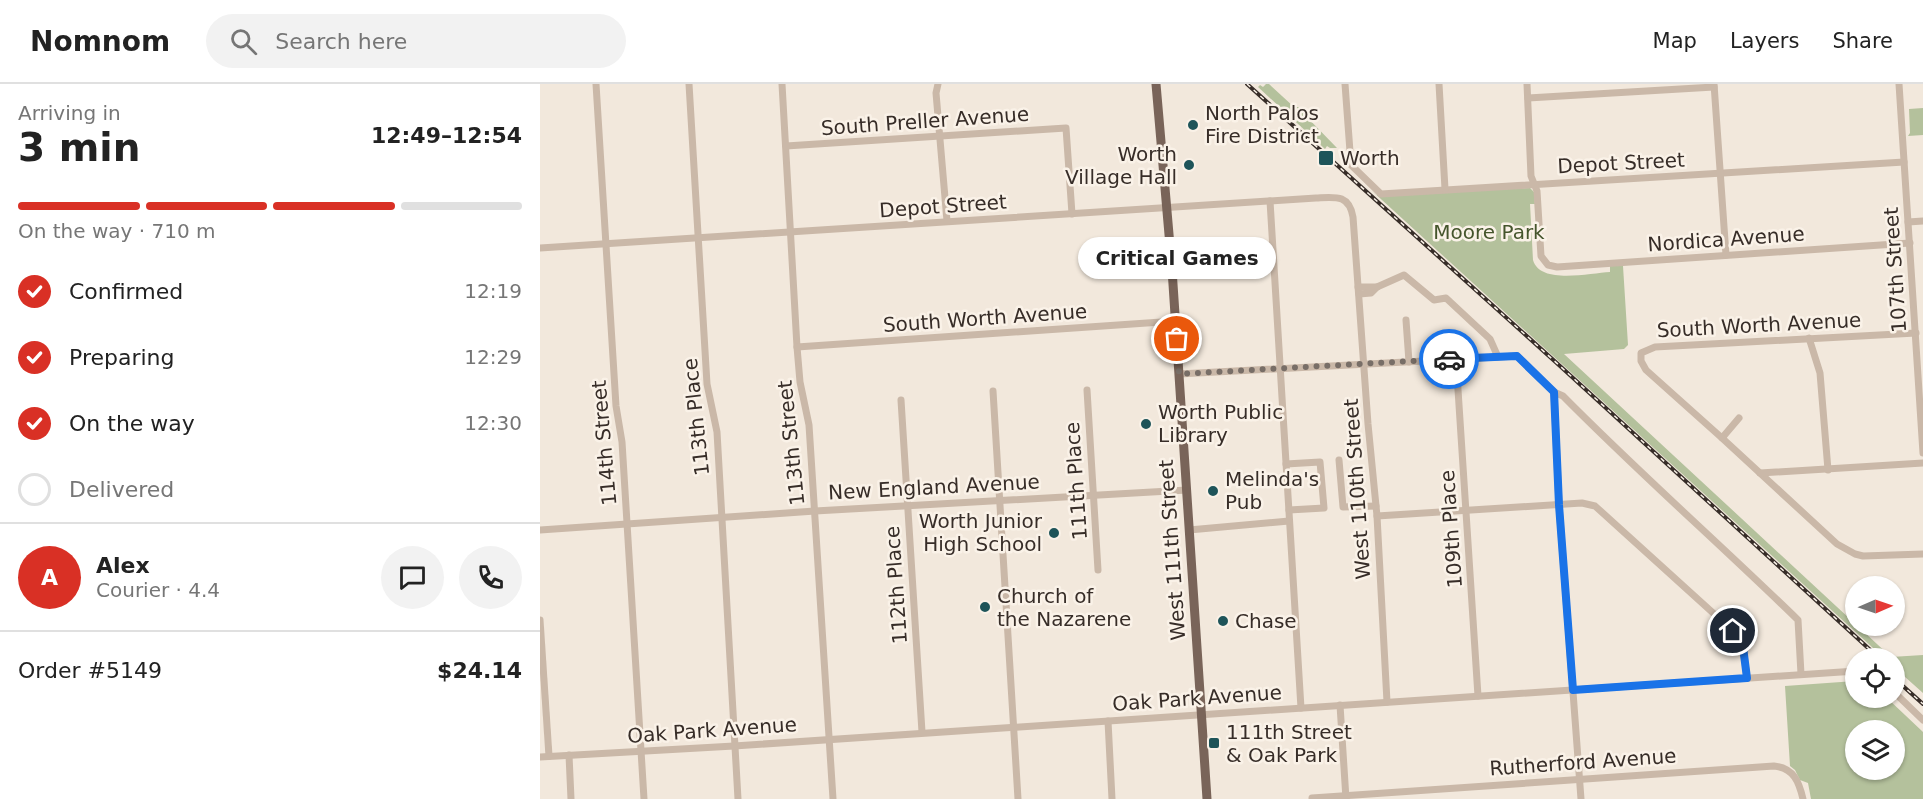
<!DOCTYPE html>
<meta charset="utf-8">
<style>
body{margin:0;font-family:"DejaVu Sans",sans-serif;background:#f2f2f2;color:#222;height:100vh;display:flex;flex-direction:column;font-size:22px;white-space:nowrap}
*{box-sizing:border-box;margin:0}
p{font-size:20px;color:#767676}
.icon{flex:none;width:33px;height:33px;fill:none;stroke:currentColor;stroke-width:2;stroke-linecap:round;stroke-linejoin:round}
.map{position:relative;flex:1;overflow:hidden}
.sheet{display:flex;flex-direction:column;background:#fff;width:540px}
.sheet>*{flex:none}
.needle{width:39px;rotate:88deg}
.controls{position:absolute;left:1305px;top:492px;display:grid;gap:12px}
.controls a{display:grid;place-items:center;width:60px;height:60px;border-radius:50%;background:#fff;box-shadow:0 2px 4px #0004;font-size:30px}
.pin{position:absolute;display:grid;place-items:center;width:51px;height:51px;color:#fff;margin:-26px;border:3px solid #fff;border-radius:50%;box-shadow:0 2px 6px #0007}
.courier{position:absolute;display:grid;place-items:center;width:60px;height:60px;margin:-30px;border:4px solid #1a73e8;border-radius:50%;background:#fff;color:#222;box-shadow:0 2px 8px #0007}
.bubble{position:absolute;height:42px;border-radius:21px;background:#fff;box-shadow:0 2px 4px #0004;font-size:20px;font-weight:800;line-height:42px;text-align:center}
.summary em{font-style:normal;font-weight:800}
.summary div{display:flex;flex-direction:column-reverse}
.summary{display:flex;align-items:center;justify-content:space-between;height:102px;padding:0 18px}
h1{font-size:39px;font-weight:800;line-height:45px}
.bar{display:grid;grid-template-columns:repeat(4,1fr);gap:9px 6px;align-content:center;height:72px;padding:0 18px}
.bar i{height:8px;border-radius:4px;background:#e0e0e0}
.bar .on{background:#d93025}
.bar p{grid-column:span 4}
.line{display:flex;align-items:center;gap:15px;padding:0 18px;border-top:2px solid #e0e0e0}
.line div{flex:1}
.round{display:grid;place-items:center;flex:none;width:63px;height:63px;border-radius:32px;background:#f2f2f2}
ol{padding:0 18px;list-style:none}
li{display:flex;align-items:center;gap:18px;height:66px}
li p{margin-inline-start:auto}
li .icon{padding:6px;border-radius:50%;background:#d93025;color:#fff;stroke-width:4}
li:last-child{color:#767676}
li i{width:33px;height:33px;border:3px solid #e0e0e0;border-radius:50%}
header{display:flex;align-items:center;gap:36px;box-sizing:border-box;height:84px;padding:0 30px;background:#fff;border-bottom:2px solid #e0e0e0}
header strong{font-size:28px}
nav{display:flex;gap:33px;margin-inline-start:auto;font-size:21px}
.search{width:420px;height:54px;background:#f2f2f2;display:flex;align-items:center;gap:15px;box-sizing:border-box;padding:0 21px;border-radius:33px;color:#767676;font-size:22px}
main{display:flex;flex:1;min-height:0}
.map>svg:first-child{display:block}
.green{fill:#b4c19c;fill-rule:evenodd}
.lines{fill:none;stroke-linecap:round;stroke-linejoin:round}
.minor{stroke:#cab8a8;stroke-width:7}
.major{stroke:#796459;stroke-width:9}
.rail-casing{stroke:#372d28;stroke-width:4}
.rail{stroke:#faf2e8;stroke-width:1.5;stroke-dasharray:4.5;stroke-linecap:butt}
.done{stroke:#786e67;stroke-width:6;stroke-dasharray:0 10.8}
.route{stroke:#1a73e8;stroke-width:8}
.poi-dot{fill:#1e5459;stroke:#faf2e8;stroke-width:2}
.labels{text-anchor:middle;stroke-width:5;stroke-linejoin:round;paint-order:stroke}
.poi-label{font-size:20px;fill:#372d28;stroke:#faf2e8;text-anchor:start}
.street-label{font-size:20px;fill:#372d28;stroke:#faf2e8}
.park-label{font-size:20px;fill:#45552c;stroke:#faf2e8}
</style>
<header>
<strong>Nomnom</strong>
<div class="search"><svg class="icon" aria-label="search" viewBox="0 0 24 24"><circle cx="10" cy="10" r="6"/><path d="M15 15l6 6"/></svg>Search here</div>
<nav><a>Map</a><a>Layers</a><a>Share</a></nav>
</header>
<main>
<section class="sheet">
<div class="summary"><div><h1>3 min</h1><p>Arriving in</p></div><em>12:49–12:54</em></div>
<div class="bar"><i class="on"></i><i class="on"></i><i class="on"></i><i></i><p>On the way · 710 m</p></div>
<ol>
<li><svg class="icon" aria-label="check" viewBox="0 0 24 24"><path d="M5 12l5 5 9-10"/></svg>Confirmed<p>12:19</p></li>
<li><svg class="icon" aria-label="check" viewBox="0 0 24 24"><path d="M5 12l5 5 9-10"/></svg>Preparing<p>12:29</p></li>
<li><svg class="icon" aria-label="check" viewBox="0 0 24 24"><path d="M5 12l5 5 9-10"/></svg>On the way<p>12:30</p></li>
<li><i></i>Delivered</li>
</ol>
<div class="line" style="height:108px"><b class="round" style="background:#d93025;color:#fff">A</b><div><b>Alex</b><p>Courier · 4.4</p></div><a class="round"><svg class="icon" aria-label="chat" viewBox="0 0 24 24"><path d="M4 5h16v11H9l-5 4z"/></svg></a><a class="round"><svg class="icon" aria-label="phone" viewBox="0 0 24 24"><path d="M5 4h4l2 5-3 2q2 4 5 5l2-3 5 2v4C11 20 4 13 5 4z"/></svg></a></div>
<div class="line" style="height:78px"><div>Order #5149</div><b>$24.14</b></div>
</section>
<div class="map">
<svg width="1383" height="715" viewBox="0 0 1383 715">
<rect width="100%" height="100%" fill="#f2e8dc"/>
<g class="green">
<path d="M726,0H729L754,23H761L762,28L797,64H790L787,62L785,65L718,3L720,1L723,3Z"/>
<path d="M1383,24V51L1368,52L1370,49L1369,25Z"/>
<path d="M990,104L994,108L995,120H990L993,176C1000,201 1050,189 1070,188V182H1083L1088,261L1084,265L1024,270L1351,573L1383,571V609L1355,584L1354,574H1344L831,106L837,111Z"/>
<path d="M1315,597L1316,614H1347L1383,648V715H1271L1268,699L1260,696L1255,686L1250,682L1245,602ZM1316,646H1354V686H1316Z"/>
</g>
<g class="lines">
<g class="minor">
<path d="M56,0L76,322L82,358L104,715"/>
<path d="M149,0L167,300L177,348L198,715"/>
<path d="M242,0L257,263L260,298L269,341L293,715"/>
<path d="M398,0L396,9L407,137"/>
<path d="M805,0L811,81L841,110L1364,78"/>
<path d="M899,0L905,105"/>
<path d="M987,0L991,92L997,107L1001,172L1008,181L1017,183L1370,159"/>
<path d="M1174,0L1186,171"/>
<path d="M1359,0L1383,369"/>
<path d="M988,14L1174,3"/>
<path d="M246,62L526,44L532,130"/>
<path d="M730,117L761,624"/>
<path d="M1368,138L1383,137"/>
<path d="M0,164L776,114C795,113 809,110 813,133L828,340L837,432L847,618"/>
<path d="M818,203H837"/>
<path d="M819,210L831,209L837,203L864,191L894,216L906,214L950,255L958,273"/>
<path d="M866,236L869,278"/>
<path d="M1269,254L1280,289L1288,386"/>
<path d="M257,263L636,237"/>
<path d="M916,275L938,612"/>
<path d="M639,290L977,272L1014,308L1023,312C1099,389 1180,460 1258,536L1261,590"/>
<path d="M547,306L558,486"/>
<path d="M453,307L478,715"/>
<path d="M1014,308L1019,421L1041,715"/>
<path d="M361,316L382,648"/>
<path d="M1199,334L1182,354L1297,460L1315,470L1323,472L1383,470"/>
<path d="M1182,354L1106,286L1101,277V269L1115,263L1376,249"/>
<path d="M799,376L803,423L836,422"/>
<path d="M746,380L780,378L784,424L749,426"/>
<path d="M1220,389L1383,379"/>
<path d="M837,432L1042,419L1055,422L1193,547L1203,563L1207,594"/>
<path d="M0,446L275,427L647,406"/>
<path d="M649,446L749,437"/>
<path d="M0,536L9,672"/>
<path d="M1354,608L1383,636"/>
<path d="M800,621L806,715"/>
<path d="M568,637L572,715"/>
<path d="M29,671L31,715"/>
<path d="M0,673L194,662L1316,587"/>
<path d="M772,714L1234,682C1254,684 1259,698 1263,715"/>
</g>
<path class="major" d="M616,0L632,185L667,715"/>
<defs>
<g id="rail">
<path d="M707,0L1020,282L1339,574"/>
<path d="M1354,594L1383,620"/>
</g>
</defs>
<use href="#rail" class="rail-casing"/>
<use href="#rail" class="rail"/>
</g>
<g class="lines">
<path class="done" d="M637,255L639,290L909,275"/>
<path class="route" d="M909,275L977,272L1014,308L1019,421L1033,606L1207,594L1203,563L1193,547"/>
</g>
<g class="poi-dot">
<circle cx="653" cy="41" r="6"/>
<rect x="778" y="66" width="16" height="16" rx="3"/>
<circle cx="649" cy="81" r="6"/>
<circle cx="606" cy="340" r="6"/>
<circle cx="673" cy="407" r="6"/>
<circle cx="514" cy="449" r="6"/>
<circle cx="445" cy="523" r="6"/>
<circle cx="683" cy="537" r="6"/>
<rect x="668" y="653" width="12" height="12" rx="3"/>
</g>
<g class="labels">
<g class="poi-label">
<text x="665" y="36">North Palos<tspan x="665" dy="23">Fire District</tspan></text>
<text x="637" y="77" text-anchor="end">Worth<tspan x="637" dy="23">Village Hall</tspan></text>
<text x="800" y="81">Worth</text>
<text x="618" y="335">Worth Public<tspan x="618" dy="23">Library</tspan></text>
<text x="685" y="402">Melinda's<tspan x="685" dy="23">Pub</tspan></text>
<text x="502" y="444" text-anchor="end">Worth Junior<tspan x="502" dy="23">High School</tspan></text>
<text x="457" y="519">Church of<tspan x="457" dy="23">the Nazarene</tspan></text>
<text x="695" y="544">Chase</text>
<text x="686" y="655">111th Street<tspan x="686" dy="23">&amp; Oak Park</tspan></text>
</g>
<g class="street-label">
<text transform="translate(385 37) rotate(-4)" y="7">South Preller Avenue</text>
<text transform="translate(1081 79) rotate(-3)" y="7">Depot Street</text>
<text transform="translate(403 122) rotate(-4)" y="7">Depot Street</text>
<text transform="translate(1186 155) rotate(-4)" y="7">Nordica Avenue</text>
<text transform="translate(1355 186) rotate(-94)" y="7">107th Street</text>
<text transform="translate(445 234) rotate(-4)" y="7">South Worth Avenue</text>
<text transform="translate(1219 241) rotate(-3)" y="7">South Worth Avenue</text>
<text transform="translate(156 333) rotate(-96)" y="7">113th Place</text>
<text transform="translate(64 359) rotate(-95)" y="7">114th Street</text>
<text transform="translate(251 359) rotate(-96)" y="7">113th Street</text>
<text transform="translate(536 397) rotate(-94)" y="7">111th Place</text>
<text transform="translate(394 403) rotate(-3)" y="7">New England Avenue</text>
<text transform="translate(817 405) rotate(-94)" y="7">West 110th Street</text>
<text transform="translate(911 445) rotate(-94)" y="7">109th Place</text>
<text transform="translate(632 466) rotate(-94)" y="7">West 111th Street</text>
<text transform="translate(356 501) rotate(-94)" y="7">112th Place</text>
<text transform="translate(657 614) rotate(-4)" y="7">Oak Park Avenue</text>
<text transform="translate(172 646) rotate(-4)" y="7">Oak Park Avenue</text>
<text transform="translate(1043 678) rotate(-4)" y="7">Rutherford Avenue</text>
</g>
<g class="park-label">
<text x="949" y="155">Moore Park</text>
</g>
</g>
</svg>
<div class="controls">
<a><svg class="needle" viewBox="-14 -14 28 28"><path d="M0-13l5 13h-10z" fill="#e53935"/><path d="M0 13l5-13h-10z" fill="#767676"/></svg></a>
<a><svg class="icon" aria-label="locate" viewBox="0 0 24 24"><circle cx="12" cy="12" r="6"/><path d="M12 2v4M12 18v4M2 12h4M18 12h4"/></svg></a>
<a><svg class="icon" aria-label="layers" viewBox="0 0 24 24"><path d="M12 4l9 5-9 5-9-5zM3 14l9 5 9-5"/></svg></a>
</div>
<div class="pin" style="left:637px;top:255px;background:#ea580c"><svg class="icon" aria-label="bag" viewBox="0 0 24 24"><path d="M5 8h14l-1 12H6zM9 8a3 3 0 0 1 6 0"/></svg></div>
<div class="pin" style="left:1193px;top:547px;background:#1f2937"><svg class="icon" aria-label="home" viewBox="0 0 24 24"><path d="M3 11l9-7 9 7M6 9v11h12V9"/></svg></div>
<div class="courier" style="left:909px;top:275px"><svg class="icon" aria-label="car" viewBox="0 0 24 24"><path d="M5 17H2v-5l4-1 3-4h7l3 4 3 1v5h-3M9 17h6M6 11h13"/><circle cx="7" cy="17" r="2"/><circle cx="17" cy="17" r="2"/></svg></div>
<div class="bubble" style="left:538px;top:153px;width:198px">Critical Games</div>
</div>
</main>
